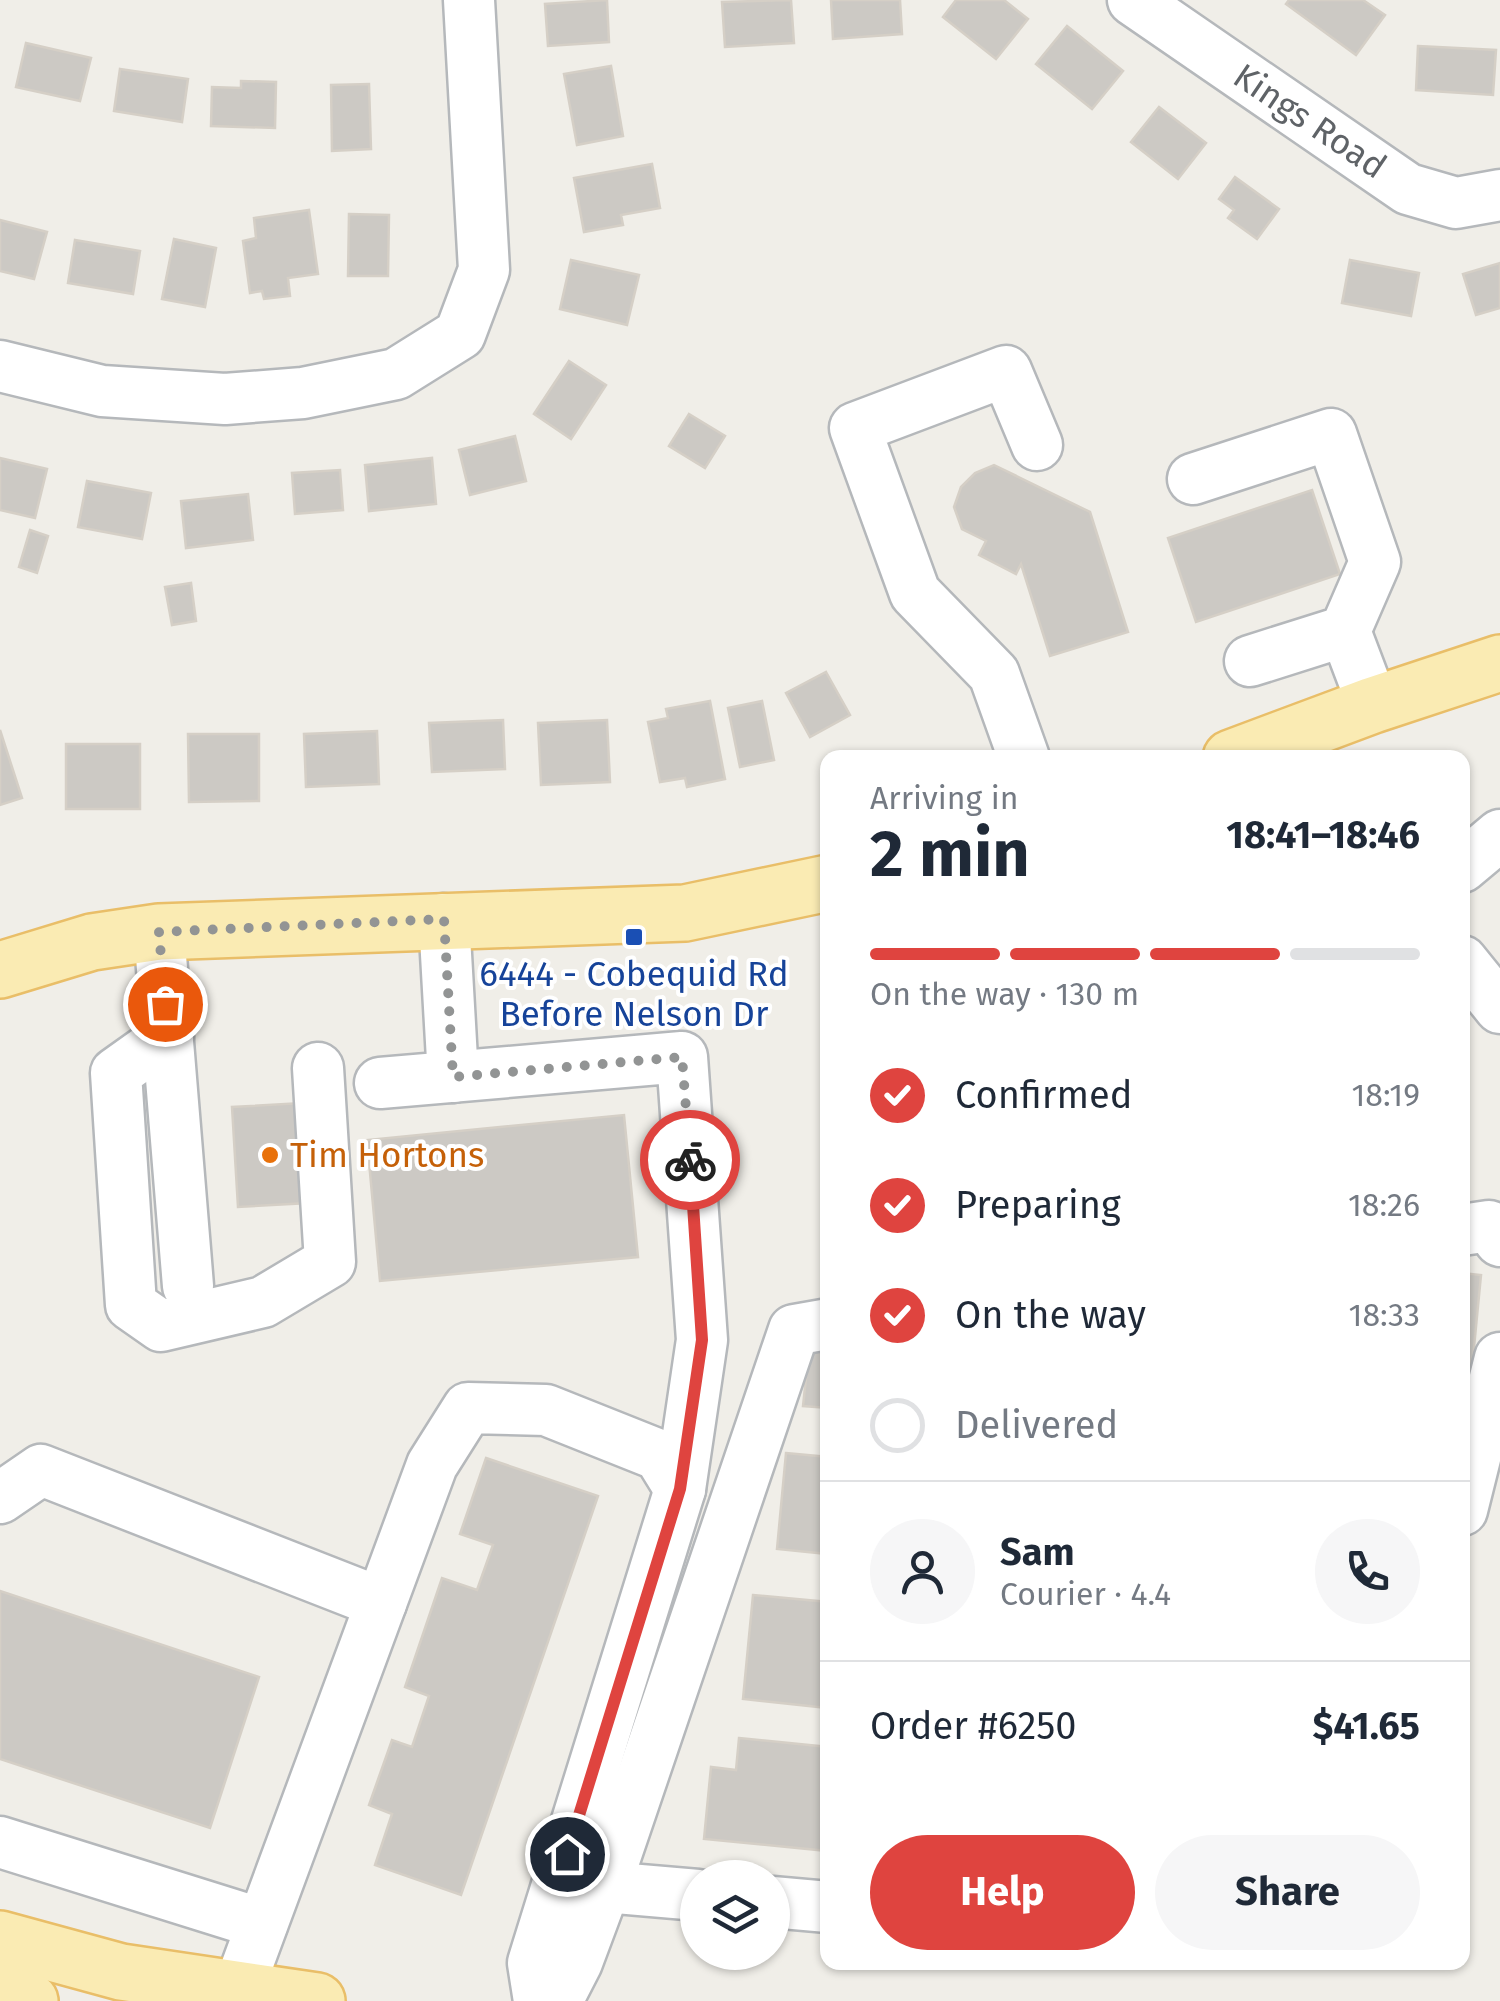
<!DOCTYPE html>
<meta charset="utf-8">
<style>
body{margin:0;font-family:"Fira Sans",sans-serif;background:#f6f6f7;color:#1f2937;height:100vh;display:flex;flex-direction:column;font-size:38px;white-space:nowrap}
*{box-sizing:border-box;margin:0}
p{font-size:32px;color:#747a83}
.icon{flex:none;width:55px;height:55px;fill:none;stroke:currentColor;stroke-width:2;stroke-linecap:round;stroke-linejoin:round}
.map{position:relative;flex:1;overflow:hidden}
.panel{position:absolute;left:820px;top:750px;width:650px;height:1220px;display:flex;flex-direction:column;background:#fff;border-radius:20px;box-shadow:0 2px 8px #0004}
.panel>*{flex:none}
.fabs{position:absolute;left:680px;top:1860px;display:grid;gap:20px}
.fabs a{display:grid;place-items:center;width:110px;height:110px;border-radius:50%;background:#fff;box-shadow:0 2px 8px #0004;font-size:50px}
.pin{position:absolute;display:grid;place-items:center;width:85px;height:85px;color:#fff;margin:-42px;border:5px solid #fff;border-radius:50%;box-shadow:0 2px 10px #0007}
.courier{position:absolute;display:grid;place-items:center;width:100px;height:100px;margin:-50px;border:8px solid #df443f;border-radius:50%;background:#fff;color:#222;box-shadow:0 2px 12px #0007}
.summary em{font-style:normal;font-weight:700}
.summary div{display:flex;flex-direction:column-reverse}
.summary{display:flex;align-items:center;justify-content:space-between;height:170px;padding:0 50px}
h1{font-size:65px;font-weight:700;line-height:75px}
.bar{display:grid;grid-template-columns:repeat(4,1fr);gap:15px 10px;align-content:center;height:120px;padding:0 50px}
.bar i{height:12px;border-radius:8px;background:#e0e1e3}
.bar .active{background:#df443f}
.bar p{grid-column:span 4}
.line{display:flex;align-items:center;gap:25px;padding:0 50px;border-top:2px solid #e0e1e3}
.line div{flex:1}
.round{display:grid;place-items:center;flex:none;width:105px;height:105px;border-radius:52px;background:#f6f6f7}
ol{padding:0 50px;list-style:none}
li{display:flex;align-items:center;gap:30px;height:110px}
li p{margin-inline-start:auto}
li .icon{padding:10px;border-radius:50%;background:#df443f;color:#fff;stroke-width:4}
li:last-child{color:#747a83}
li i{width:55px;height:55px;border:5px solid #e0e1e3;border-radius:50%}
.primary-button{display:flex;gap:20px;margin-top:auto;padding:20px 50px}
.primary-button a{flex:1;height:115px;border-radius:60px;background:#df443f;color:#fff;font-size:40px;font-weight:700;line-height:115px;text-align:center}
.primary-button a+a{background:#f6f6f7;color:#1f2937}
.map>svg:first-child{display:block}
.building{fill:#ccc9c4;stroke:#d5cfc6;stroke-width:2.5}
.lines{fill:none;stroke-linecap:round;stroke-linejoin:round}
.minor-casing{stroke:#b5b8bb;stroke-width:55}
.major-casing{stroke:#e9be68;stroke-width:60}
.minor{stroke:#fff;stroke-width:50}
.major{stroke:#faebb3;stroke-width:55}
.done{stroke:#929494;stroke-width:10;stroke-dasharray:0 18}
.route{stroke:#df443f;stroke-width:12}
.transit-dot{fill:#1a4fb4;stroke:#fff;stroke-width:4}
.food-dot{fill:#e8710a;stroke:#fff;stroke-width:4}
.labels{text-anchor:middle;stroke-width:8;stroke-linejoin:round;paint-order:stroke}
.street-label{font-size:35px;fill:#5f6367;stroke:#fff}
.transit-label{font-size:35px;fill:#164399;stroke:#fff}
.food-label{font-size:35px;fill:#c56008;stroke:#fff;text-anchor:start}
</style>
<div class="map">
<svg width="1500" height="2001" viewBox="0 0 1500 2001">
<rect width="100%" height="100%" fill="#f0eee8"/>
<g class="building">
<path d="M607,0L609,42L548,46L545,4Z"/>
<path d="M791,0L794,43L725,47L722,2Z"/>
<path d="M831,0H900L902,34L833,39Z"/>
<path d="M956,0H1004L1028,19L996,59L943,17Z"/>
<path d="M1289,0H1363L1385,15L1356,55L1286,4Z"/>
<path d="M1067,26L1123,71L1092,109L1036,64Z"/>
<path d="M26,43L91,58L80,101L16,87Z"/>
<path d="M1418,46L1496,50L1493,95L1416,90Z"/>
<path d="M611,66L623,136L577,145L564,74Z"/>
<path d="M120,69L188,79L182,122L114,111Z"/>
<path d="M241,81L276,82L275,128L211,126L212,87L241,88Z"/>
<path d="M369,84L371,149L332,151L331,85Z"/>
<path d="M1159,107L1206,143L1178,179L1131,142Z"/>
<path d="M652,164L660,208L621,215L623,225L584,232L574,178Z"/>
<path d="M1235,177L1279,209L1257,239L1228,218L1234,210L1219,199Z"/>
<path d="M309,210L318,274L288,278L290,296L264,299L262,291L250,293L243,241L256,238L254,218Z"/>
<path d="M349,214L389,215L388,276H348Z"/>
<path d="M0,220L47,232L34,279L0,271Z"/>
<path d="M174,239L216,248L205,307L162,299Z"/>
<path d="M75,240L140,251L133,294L68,283Z"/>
<path d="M571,260L639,275L627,325L560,309Z"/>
<path d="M1350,260L1419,273L1411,316L1342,303Z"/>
<path d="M1500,263V308L1476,315L1463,274Z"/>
<path d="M569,361L606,385L571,439L534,414Z"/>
<path d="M689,414L725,436L705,468L669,446Z"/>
<path d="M515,436L526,481L470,495L459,450Z"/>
<path d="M0,458L47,469L35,518L0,510Z"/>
<path d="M432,458L436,504L369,511L365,465Z"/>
<path d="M994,465L1090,512L1128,632L1050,656L1021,564L1016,574L979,555L986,541L962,529L954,507L961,487L975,473Z"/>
<path d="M340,470L343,510L295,514L292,473Z"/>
<path d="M87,481L151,493L142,539L78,527Z"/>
<path d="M1312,490L1340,574L1196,622L1168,538Z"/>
<path d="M248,494L253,540L186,548L181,501Z"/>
<path d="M30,530L48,536L37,573L19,567Z"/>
<path d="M191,583L196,621L172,625L165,587Z"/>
<path d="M826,672L850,715L810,737L786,693Z"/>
<path d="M710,701L725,779L687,787L685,778L660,782L648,722L668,718L666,709Z"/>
<path d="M762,701L774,760L740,767L728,708Z"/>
<path d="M503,720L505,769L432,772L429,723Z"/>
<path d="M607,720L610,782L541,785L538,723Z"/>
<path d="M0,730L22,798L0,805Z"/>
<path d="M377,731L379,784L306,787L304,734Z"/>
<path d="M188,734H259V801L189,802Z"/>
<rect x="66" y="744" width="74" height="65"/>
<path d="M302,1103L308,1203L238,1207L232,1107Z"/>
<path d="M624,1115L638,1257L380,1281L367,1140Z"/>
<path d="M1462,1273L1481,1275L1472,1368L1462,1367Z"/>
<path d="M810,1340L828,1342V1408L803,1406Z"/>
<path d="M786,1453L828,1457V1554L777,1549Z"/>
<path d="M486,1458L598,1496L461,1895L375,1865L392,1814L369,1805L392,1740L412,1747L429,1696L405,1687L442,1578L477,1590L493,1545L460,1534Z"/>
<path d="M0,1591L259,1677L210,1828L0,1759Z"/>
<path d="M753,1595L828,1602V1708L743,1699Z"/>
<path d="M739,1738L828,1747V1851L704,1839L711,1767L736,1770Z"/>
</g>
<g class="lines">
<defs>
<g id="minor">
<path d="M1133,0L1408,189L1456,203L1500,195"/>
<path d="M0,366L102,391L225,399L303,393L396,374L460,334L484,270L469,0"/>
<path d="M1193,479L1331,434L1375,562L1345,631L1250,661"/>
<path d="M1345,631L1373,705"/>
<path d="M1024,758L994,674L915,593L855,428L1006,371L1037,445"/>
<path d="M1462,867L1500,835"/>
<path d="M444,919L453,1077"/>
<path d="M159,932L188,1286"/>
<path d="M1462,961L1500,1008"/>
<path d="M168,1036L116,1073L131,1305L161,1326L263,1302L330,1262L318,1068"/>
<path d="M380,1083L682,1057L702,1340L680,1489L533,1963L539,2001"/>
<path d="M1462,1230L1489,1226L1500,1241"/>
<path d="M0,1498L41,1470L381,1603"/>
<path d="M1462,1510L1500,1358"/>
<path d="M0,1842L262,1924"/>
<path d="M605,1887L698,1895"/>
<path d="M772,1902L828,1907"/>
<path d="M238,1990L432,1465L468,1408L546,1410L659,1455L680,1489"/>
<path d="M557,2001L577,1962L605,1887L794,1330L828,1324"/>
</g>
<g id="major">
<path d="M1231,758L1373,705L1500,663"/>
<path d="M0,970L92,942L159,932L685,913L828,883"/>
<path d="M0,1939L121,1972L317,2001"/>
<path d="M0,1993L30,2001"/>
</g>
</defs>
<use href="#minor" class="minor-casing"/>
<use href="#major" class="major-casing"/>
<use href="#minor" class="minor"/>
<use href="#major" class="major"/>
</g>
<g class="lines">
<path class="done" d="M165,1004L159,932L444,919L453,1077L682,1057L690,1160"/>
<path class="route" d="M567,1854L680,1489L702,1340L690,1160"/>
</g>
<rect class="transit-dot" x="624" y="927" width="20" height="20" rx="5"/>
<circle class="food-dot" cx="270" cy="1155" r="10"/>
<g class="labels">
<g class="street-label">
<text transform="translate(1310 121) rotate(34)" y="12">Kings Road</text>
</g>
<g class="transit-label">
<text x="634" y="986">6444 - Cobequid Rd<tspan x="634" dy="40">Before Nelson Dr</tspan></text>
</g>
<g class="food-label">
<text x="290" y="1167">Tim Hortons</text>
</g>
</g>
</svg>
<div class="fabs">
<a><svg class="icon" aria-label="layers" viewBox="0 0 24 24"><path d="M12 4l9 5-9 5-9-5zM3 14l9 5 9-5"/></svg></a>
</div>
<div class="pin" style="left:165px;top:1004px;background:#ea580c"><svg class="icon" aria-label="bag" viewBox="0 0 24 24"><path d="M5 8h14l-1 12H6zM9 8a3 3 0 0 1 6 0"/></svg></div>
<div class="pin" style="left:567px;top:1854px;background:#1f2937"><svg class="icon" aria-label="home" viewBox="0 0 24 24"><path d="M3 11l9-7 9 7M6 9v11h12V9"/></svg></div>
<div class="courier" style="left:690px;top:1160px"><svg class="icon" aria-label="bike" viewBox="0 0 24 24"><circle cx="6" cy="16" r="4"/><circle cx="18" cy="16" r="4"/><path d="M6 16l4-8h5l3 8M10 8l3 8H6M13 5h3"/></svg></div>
<section class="panel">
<div class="summary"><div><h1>2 min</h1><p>Arriving in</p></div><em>18:41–18:46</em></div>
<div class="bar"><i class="active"></i><i class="active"></i><i class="active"></i><i></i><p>On the way · 130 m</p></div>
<ol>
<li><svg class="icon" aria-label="check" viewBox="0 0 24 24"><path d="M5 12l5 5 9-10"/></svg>Confirmed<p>18:19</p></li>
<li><svg class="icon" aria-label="check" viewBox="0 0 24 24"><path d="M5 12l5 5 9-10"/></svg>Preparing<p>18:26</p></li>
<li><svg class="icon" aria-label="check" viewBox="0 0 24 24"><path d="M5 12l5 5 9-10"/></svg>On the way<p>18:33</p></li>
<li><i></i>Delivered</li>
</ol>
<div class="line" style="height:180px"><a class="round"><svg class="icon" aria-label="person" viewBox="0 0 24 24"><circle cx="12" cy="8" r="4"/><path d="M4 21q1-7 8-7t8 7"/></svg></a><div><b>Sam</b><p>Courier · 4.4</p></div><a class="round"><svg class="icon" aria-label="phone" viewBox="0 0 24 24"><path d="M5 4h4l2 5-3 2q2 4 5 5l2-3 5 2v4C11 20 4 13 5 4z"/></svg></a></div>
<div class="line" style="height:130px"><div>Order #6250</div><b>$41.65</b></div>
<div class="primary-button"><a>Help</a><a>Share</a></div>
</section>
</div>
